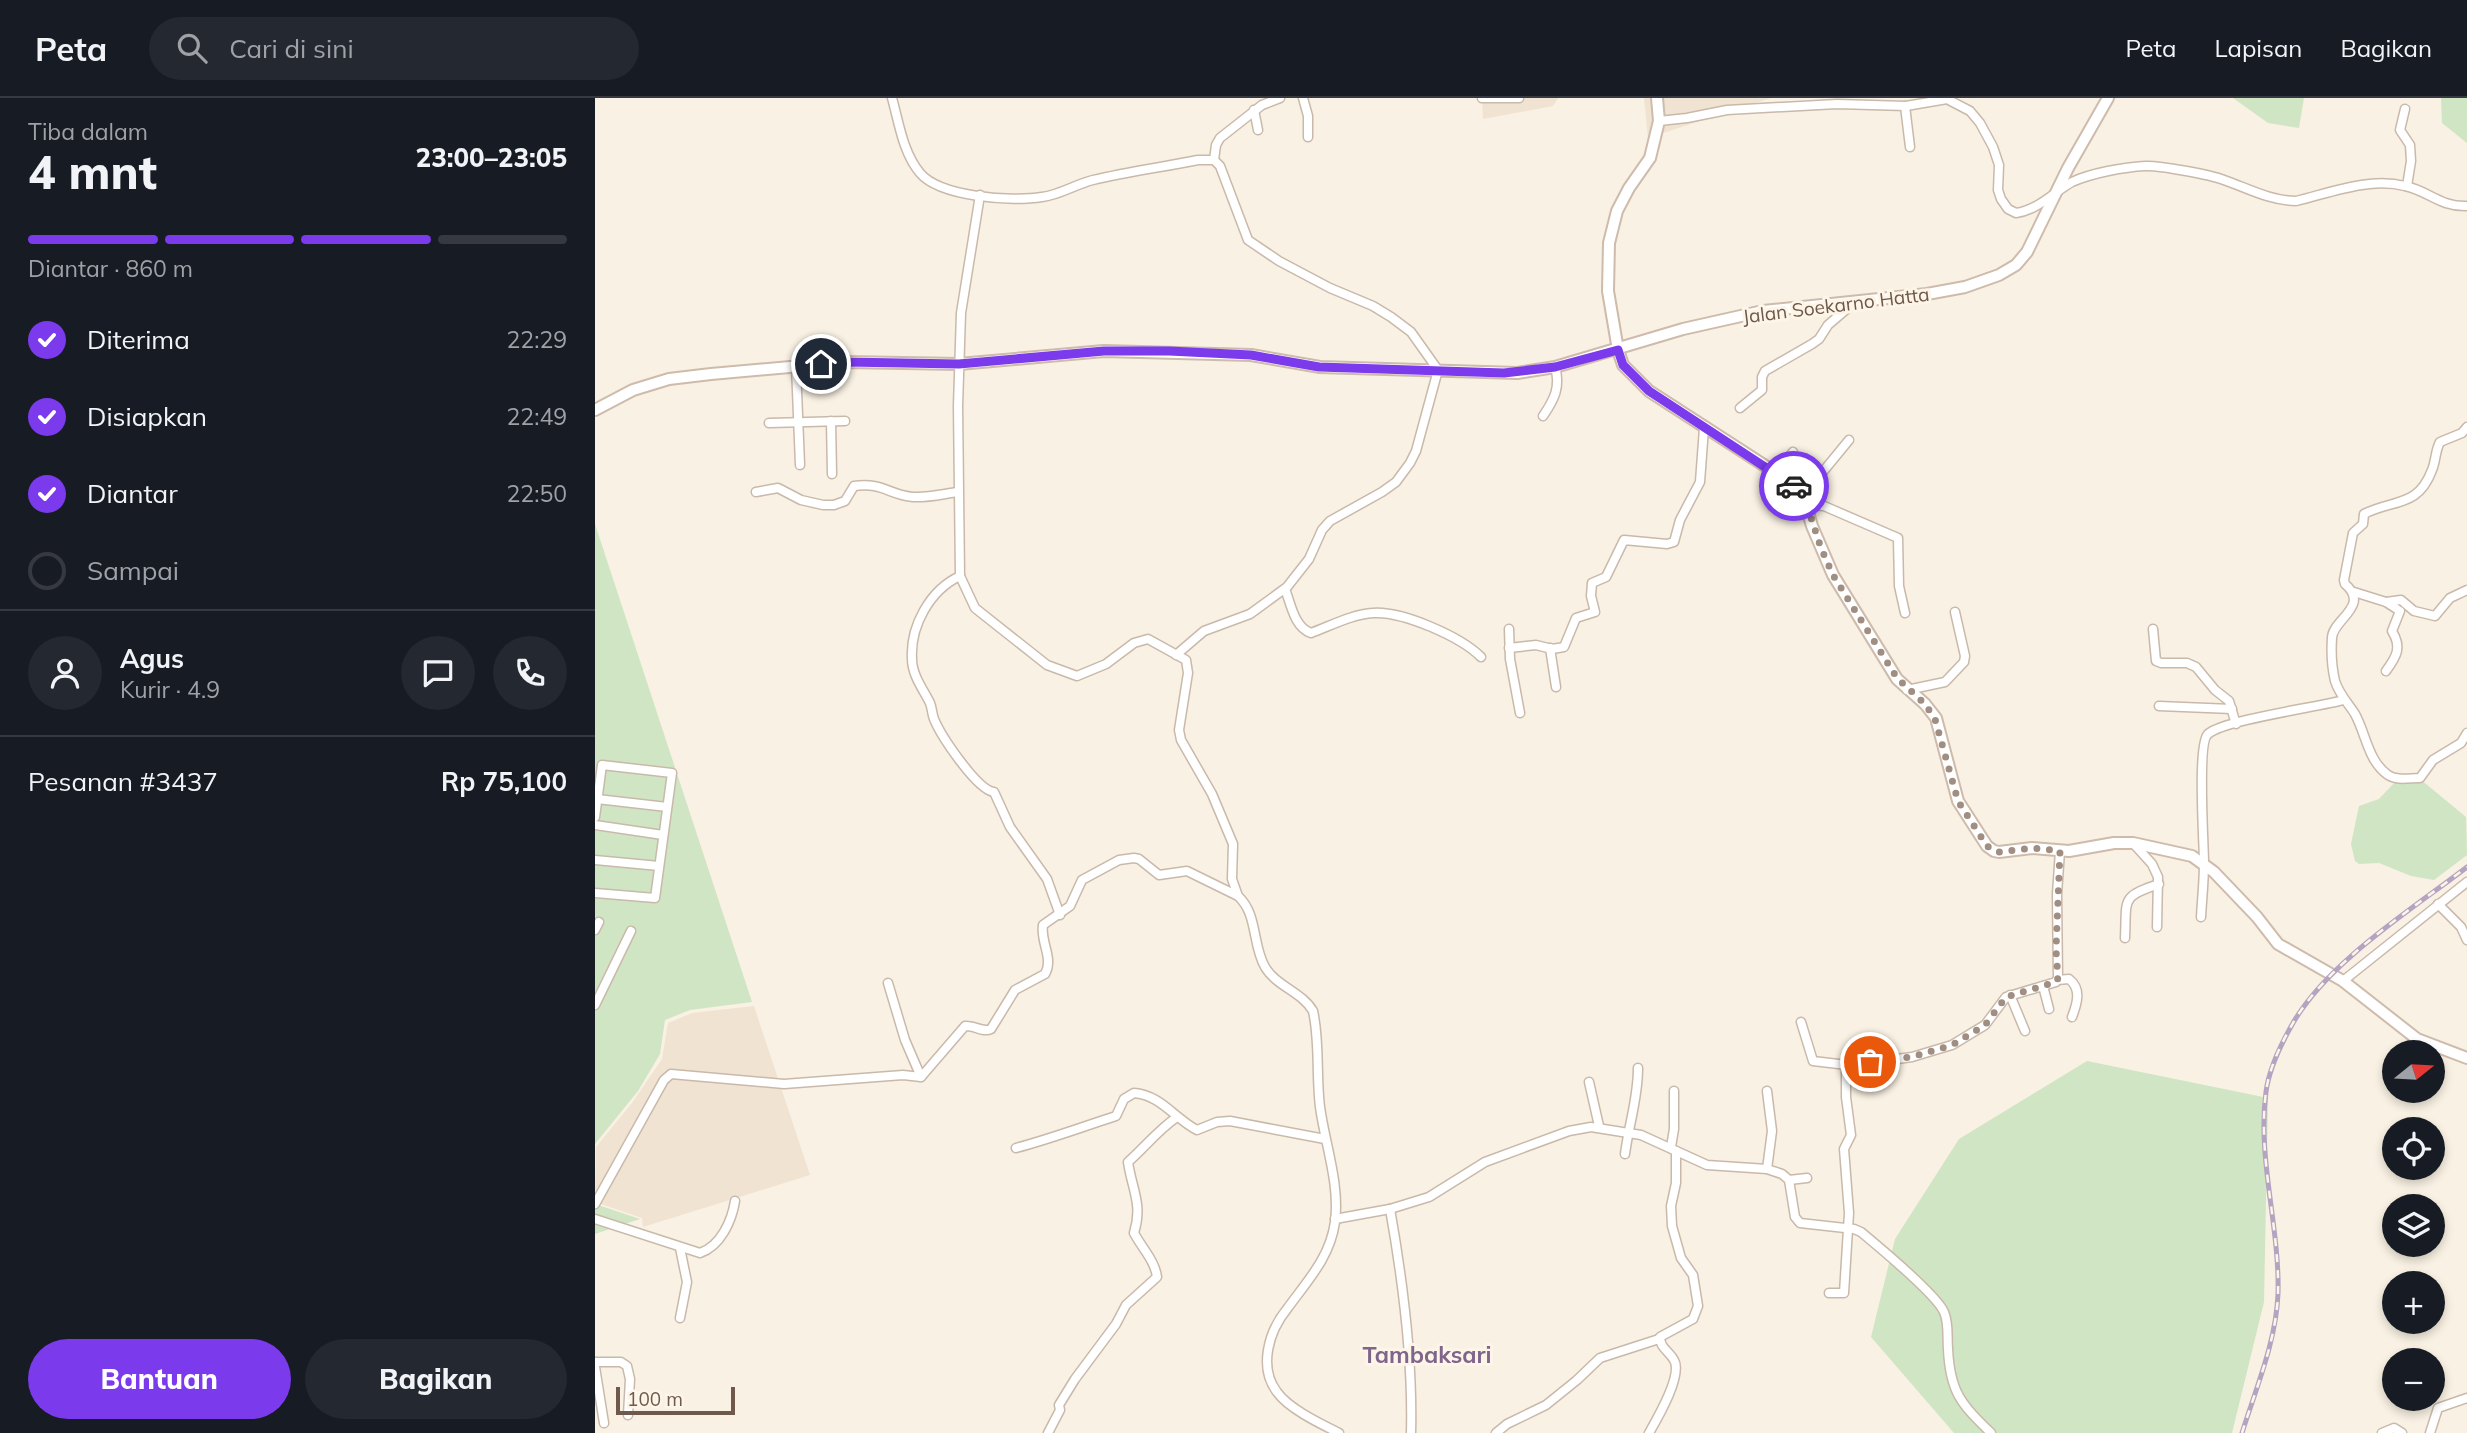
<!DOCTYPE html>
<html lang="id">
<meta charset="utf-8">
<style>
body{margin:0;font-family:Mulish,sans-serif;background:#242831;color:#f1f3f6;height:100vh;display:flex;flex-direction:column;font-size:26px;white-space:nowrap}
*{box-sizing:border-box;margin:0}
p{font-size:23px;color:#9ea1a6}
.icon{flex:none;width:38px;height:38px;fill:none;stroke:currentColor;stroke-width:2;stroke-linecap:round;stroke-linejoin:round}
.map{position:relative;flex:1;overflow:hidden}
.sheet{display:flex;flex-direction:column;background:#171b24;width:595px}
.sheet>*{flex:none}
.needle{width:46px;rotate:72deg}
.tools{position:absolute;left:1787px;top:942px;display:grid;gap:14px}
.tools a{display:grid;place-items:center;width:63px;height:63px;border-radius:50%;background:#171b24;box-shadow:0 4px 10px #0003;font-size:35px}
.scale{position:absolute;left:21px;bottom:18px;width:119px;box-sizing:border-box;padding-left:7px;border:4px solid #6f594c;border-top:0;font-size:19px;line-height:24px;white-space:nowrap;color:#6f594c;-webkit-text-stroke:5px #fdf5e8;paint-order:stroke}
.pin{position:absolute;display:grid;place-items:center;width:60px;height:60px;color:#fff;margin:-30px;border:4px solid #fff;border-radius:50%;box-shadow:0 2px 7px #0007}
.courier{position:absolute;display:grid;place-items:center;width:70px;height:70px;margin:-35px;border:5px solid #7c3aed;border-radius:50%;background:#fff;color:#222;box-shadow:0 2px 9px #0007}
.headline em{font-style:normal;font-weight:800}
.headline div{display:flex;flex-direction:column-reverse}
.headline{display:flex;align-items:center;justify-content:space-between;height:119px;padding:0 28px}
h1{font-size:46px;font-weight:800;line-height:52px}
.bar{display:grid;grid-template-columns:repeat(4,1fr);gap:10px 7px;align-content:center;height:84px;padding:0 28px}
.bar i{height:9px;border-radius:5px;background:#363941}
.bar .selected{background:#7c3aed}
.bar p{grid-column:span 4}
.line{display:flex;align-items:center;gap:18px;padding:0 28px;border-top:2px solid #363941}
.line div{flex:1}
.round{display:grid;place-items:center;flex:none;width:74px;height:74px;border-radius:37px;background:#242831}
ol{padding:0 28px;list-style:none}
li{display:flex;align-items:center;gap:21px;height:77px}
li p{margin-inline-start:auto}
li .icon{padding:7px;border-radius:50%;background:#7c3aed;color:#fff;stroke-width:4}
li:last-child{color:#9ea1a6}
li i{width:38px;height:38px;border:4px solid #363941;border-radius:50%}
.cta{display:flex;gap:14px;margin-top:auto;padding:14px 28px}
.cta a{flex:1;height:80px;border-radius:42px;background:#7c3aed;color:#fff;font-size:28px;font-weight:800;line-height:80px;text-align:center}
.cta a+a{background:#242831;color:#f1f3f6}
header{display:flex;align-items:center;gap:42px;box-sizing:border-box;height:98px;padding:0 35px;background:#171b24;border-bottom:2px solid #363941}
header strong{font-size:33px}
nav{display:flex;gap:38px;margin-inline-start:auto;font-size:24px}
.search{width:490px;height:63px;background:#242831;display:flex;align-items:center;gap:18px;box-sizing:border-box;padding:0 24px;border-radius:38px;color:#9ea1a6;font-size:26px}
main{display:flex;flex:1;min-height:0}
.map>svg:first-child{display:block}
.residential{fill:#f0e3d2}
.green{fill:#d0e5c3}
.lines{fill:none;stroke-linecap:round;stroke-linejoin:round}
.street-casing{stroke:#c9b9ab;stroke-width:11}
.secondary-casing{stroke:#cebbab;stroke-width:14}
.street{stroke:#fff;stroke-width:8}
.secondary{stroke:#fff;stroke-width:10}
.rail-casing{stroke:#b4a3c1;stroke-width:5}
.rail{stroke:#fdf5e8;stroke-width:2.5;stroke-dasharray:8;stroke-linecap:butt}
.done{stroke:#9f8e81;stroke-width:7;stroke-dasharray:0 12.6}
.route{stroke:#7c3aed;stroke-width:9}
.labels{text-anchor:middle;stroke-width:6;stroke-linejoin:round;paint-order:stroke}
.street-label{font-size:19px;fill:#6f594c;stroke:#fdf5e8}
.quarter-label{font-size:23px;font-weight:bold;fill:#7f648b;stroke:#fdf5e8}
</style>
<header>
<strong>Peta</strong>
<div class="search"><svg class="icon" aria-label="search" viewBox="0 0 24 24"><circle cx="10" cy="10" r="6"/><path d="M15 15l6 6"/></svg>Cari di sini</div>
<nav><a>Peta</a><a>Lapisan</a><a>Bagikan</a></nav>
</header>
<main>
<section class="sheet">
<div class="headline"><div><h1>4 mnt</h1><p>Tiba dalam</p></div><em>23:00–23:05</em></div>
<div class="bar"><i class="selected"></i><i class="selected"></i><i class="selected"></i><i></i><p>Diantar · 860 m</p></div>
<ol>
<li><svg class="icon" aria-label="check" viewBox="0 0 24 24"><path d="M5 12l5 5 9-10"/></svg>Diterima<p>22:29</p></li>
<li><svg class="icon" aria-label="check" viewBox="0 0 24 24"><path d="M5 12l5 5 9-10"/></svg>Disiapkan<p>22:49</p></li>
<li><svg class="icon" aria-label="check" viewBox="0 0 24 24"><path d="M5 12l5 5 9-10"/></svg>Diantar<p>22:50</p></li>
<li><i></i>Sampai</li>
</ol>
<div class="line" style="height:126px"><a class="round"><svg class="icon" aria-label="person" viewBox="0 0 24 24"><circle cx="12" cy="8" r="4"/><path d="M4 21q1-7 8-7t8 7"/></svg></a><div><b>Agus</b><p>Kurir · 4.9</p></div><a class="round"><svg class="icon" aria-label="chat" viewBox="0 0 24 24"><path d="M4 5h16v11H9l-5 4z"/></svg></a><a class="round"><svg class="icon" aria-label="phone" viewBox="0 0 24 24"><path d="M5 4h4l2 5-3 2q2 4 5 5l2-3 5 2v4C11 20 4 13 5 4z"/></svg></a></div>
<div class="line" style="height:91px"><div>Pesanan #3437</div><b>Rp 75,100</b></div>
<div class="cta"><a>Bantuan</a><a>Bagikan</a></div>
</section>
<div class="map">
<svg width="1872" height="1335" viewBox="0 0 1872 1335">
<rect width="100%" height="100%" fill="#f9f1e3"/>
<g class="residential">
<path d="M887,0H963L958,8L888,21Z"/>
<path d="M1049,0H1176L1053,40Z"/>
<path d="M159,908L215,1077L48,1129L47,1120L0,1104L1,1049L37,1005L67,961L73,925L97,915Z"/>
</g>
<g class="green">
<path d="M1638,0H1709L1704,30L1673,25Z"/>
<path d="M1846,0H1872V45L1847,25Z"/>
<path d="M0,426L157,904L95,912L70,922L65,956L43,993L0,1046Z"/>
<path d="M1825,681L1871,719L1872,757L1839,782L1816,778L1784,765L1764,766L1760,763L1756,746L1764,708L1784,701L1801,683Z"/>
<path d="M1492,963L1673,1000L1669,1204L1637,1335H1359L1276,1239L1300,1141L1364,1041Z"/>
<path d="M0,1106L45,1121L0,1136Z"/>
</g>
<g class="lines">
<defs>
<g id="street">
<path d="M297,0C304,25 308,55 325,75C345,99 417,104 447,99C465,97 481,86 498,82C532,74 568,69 603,62H619L625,68L653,142L684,163L735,190L778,208L796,219L816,234L843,272L821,353L815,365L801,384L787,394L735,423L727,432L714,461L692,489L655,516L609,533L581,557"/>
<path d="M708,0L713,18V39"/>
<path d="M887,0H924"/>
<path d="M1310,8L1315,49"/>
<path d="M1810,11L1805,32L1815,47L1816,63L1812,88"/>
<path d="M659,12L663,32"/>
<path d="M1064,23L1092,20L1132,12L1242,6L1311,8L1352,1L1375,13L1385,25L1398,49L1404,67L1403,92L1406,101L1413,111L1421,115C1443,112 1459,94 1477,84C1496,75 1530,69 1550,68C1564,67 1616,77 1629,82C1652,90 1676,103 1701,103C1735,95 1773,79 1810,88C1834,93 1845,109 1872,108"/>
<path d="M619,62L621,47L625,40L667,7L685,0"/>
<path d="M201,268L205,367"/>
<path d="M1145,310L1167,292V279L1170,273L1217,246L1224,241L1233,227L1261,203"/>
<path d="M948,318C959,302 966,289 960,269"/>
<path d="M236,323L237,376"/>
<path d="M174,325L250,323"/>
<path d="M1872,329L1867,335L1845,344C1840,353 1841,363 1837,372C1823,410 1798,401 1769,416L1768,426L1758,435L1749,482L1750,486C1776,508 1737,522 1737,540C1736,554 1737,570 1740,583C1744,596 1753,605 1760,616C1771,636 1773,663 1793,677C1802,683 1814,680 1825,680L1838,662L1866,645L1872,635"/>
<path d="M1181,375L1198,354"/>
<path d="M161,394L183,390L206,402L228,407H239L250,403L259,388C288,384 294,397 318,399C332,400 348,396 363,394"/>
<path d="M1208,398L1254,342"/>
<path d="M1212,407L1229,408L1303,440L1304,488L1310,515"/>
<path d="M365,478C335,492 315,528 317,561C317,577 328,591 335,605C337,610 337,616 339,621C346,638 382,692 399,694L415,729L452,781L465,817"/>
<path d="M690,491C696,506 699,529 716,535C735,528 758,516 778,515C808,513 866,539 886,559"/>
<path d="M1759,494L1791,504L1805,513L1797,533C1807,549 1802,558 1791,573"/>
<path d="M1791,504L1806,502L1819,513L1840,518L1855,500L1872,492"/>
<path d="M914,531L915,561L925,615"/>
<path d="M1558,531L1561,563L1566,565H1592L1601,569L1620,592L1634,603L1641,626"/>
<path d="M914,550L941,547L957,551L969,549L981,520L1000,514L996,498L997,485L1011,479L1029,442L1072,446L1079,444L1085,422L1105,384L1109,330"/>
<path d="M955,550L961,589"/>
<path d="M1312,592L1350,584L1369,564L1370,558L1360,514"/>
<path d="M1564,608L1637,611"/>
<path d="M2,701L72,709"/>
<path d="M0,719L7,667L77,675L60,800L0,795"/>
<path d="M0,727L68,737"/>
<path d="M1538,745L1557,766L1563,779L1562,829"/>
<path d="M0,762L64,768"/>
<path d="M643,798C663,816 657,847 670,869C681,888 707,894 718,913C725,944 721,977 725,1009C730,1046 745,1086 740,1124C735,1160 712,1183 692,1211C674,1233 663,1269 682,1294C694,1311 726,1326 744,1335"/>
<path d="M1843,806L1866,829L1872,842"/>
<path d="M1606,819C1607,801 1609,783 1609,765C1609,746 1602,645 1613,636C1629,622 1723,609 1749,602"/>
<path d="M0,832L4,824"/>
<path d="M1530,840C1532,801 1525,799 1564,786"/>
<path d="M1462,882L1474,881C1487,891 1482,906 1477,919"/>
<path d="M1748,883L1872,784"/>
<path d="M293,885L310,942L326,979"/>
<path d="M1448,888L1454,911"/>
<path d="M1415,897L1430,933"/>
<path d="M0,907L36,833"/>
<path d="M1206,924L1218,963L1252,967"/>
<path d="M994,984L1004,1028"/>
<path d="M1172,993L1177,1033L1172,1071"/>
<path d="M1076,1049L1079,1031V993"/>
<path d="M421,1050C455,1041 487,1029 521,1018L529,1001L539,995C566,997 580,1021 602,1032L622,1024L635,1023L730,1041"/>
<path d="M1030,1056C1034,1025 1043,1001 1043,970"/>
<path d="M1194,1082L1212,1080"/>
<path d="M0,1106L69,982L76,976L189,986L308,977L326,979L370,928C379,927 388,935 396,931L420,892L450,876C459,860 445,844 448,827L475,808L487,782L524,762L539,760L544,761L564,777L592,773L643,798L637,781L638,746L617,696L586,642L584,632L593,575L591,562L553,541L539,545L511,566L482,578L452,567L380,510L365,478L363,308L366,215L385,97"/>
<path d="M795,1111C808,1184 818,1261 816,1335"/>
<path d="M0,1121L105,1155C126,1148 137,1122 140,1103"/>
<path d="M740,1121L795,1111L834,1099L890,1064L974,1033L996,1029L1046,1037L1112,1067L1172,1071L1187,1076L1194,1082L1200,1119L1205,1125L1259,1131L1266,1134C1284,1149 1341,1196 1349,1214C1354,1225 1352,1239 1353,1251C1355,1294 1366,1306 1396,1335"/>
<path d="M85,1150L92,1184L85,1220"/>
<path d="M1234,1195H1249L1254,1115L1249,1051L1256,1037L1251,999V968L1317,959L1357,947L1390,927L1411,899L1461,884L1463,880L1462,796L1465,753"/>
<path d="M0,1264H26L32,1268L35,1281L33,1317"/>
<path d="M0,1269L9,1325"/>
<path d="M453,1335L465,1312L464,1307L480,1281L521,1226L531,1207L562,1179C560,1163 547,1150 539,1135C548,1106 537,1092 533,1064C550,1049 563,1032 582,1019"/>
<path d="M901,1335L912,1326L951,1307L982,1282L1005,1260L1064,1241"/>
<path d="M1054,1335C1062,1321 1088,1277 1079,1262C1074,1253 1065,1250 1065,1239L1098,1221L1103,1208L1098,1177L1086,1160L1077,1128L1076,1108L1081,1085V1053"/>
<path d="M1787,1335L1799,1330L1807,1335"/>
<path d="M1835,1335L1843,1310L1872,1300"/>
</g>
<g id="secondary">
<path d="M1062,0L1064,23L1055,60L1034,90L1022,113L1014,145L1013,193L1023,252L1028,267L1054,293L1181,375L1208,398L1217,428L1238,477L1302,581L1330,606L1341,620L1363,703L1392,748L1399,753L1404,754L1437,750L1474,753L1519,745H1538L1597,758L1619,774L1662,819L1683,846L1748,883L1822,941L1872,960"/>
<path d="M0,312L38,292L74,281L116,276L251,264L364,266L509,253L656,257L725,269L922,275L960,269L1088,231L1168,213L1332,196L1370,189L1404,177L1421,167L1432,154L1473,70L1513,0"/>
</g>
</defs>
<use href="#street" class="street-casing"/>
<use href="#secondary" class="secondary-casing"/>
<use href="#street" class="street"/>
<use href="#secondary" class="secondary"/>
<defs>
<path id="rail" d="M1647,1335C1661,1290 1681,1244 1683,1196C1685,1130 1662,1060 1671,994C1674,970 1686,946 1698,925C1733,864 1816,812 1872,769"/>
</defs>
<use href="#rail" class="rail-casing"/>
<use href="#rail" class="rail"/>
</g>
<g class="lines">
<path class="done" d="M1199,388L1210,401L1226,450L1238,477L1261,514L1302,580L1330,606L1340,621L1363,703L1392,748L1399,753L1404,754L1437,750L1465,753L1461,852L1463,880L1461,884L1411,899L1390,927L1357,947L1317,959L1275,964"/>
<path class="route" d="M226,266L251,264L364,266L509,253H574L656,257L724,269L909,275L960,269L1023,252L1028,267L1054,293L1199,388"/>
</g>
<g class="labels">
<g class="street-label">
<text transform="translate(1241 207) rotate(-7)" y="7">Jalan Soekarno Hatta</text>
</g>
<g class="quarter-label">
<text x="832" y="1265">Tambaksari</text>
</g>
</g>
</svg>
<div class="tools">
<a><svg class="needle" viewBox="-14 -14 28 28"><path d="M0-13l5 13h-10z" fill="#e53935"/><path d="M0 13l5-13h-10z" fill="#9ea1a6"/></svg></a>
<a><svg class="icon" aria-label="locate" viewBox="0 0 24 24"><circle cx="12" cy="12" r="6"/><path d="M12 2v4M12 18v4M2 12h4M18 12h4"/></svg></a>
<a><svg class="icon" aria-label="layers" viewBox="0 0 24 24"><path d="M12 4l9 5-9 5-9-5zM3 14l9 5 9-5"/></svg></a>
<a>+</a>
<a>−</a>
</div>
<div class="scale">100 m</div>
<div class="pin" style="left:1275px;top:964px;background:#ea580c"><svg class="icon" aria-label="bag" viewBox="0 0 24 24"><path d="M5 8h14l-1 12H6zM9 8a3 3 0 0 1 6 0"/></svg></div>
<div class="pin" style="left:226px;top:266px;background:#1f2937"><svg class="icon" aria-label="home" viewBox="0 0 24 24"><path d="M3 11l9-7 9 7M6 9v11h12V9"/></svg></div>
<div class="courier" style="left:1199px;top:388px"><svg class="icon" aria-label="car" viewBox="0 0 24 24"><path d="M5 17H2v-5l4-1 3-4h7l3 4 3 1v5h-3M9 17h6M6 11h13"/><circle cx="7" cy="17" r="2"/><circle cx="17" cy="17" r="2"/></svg></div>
</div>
</main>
